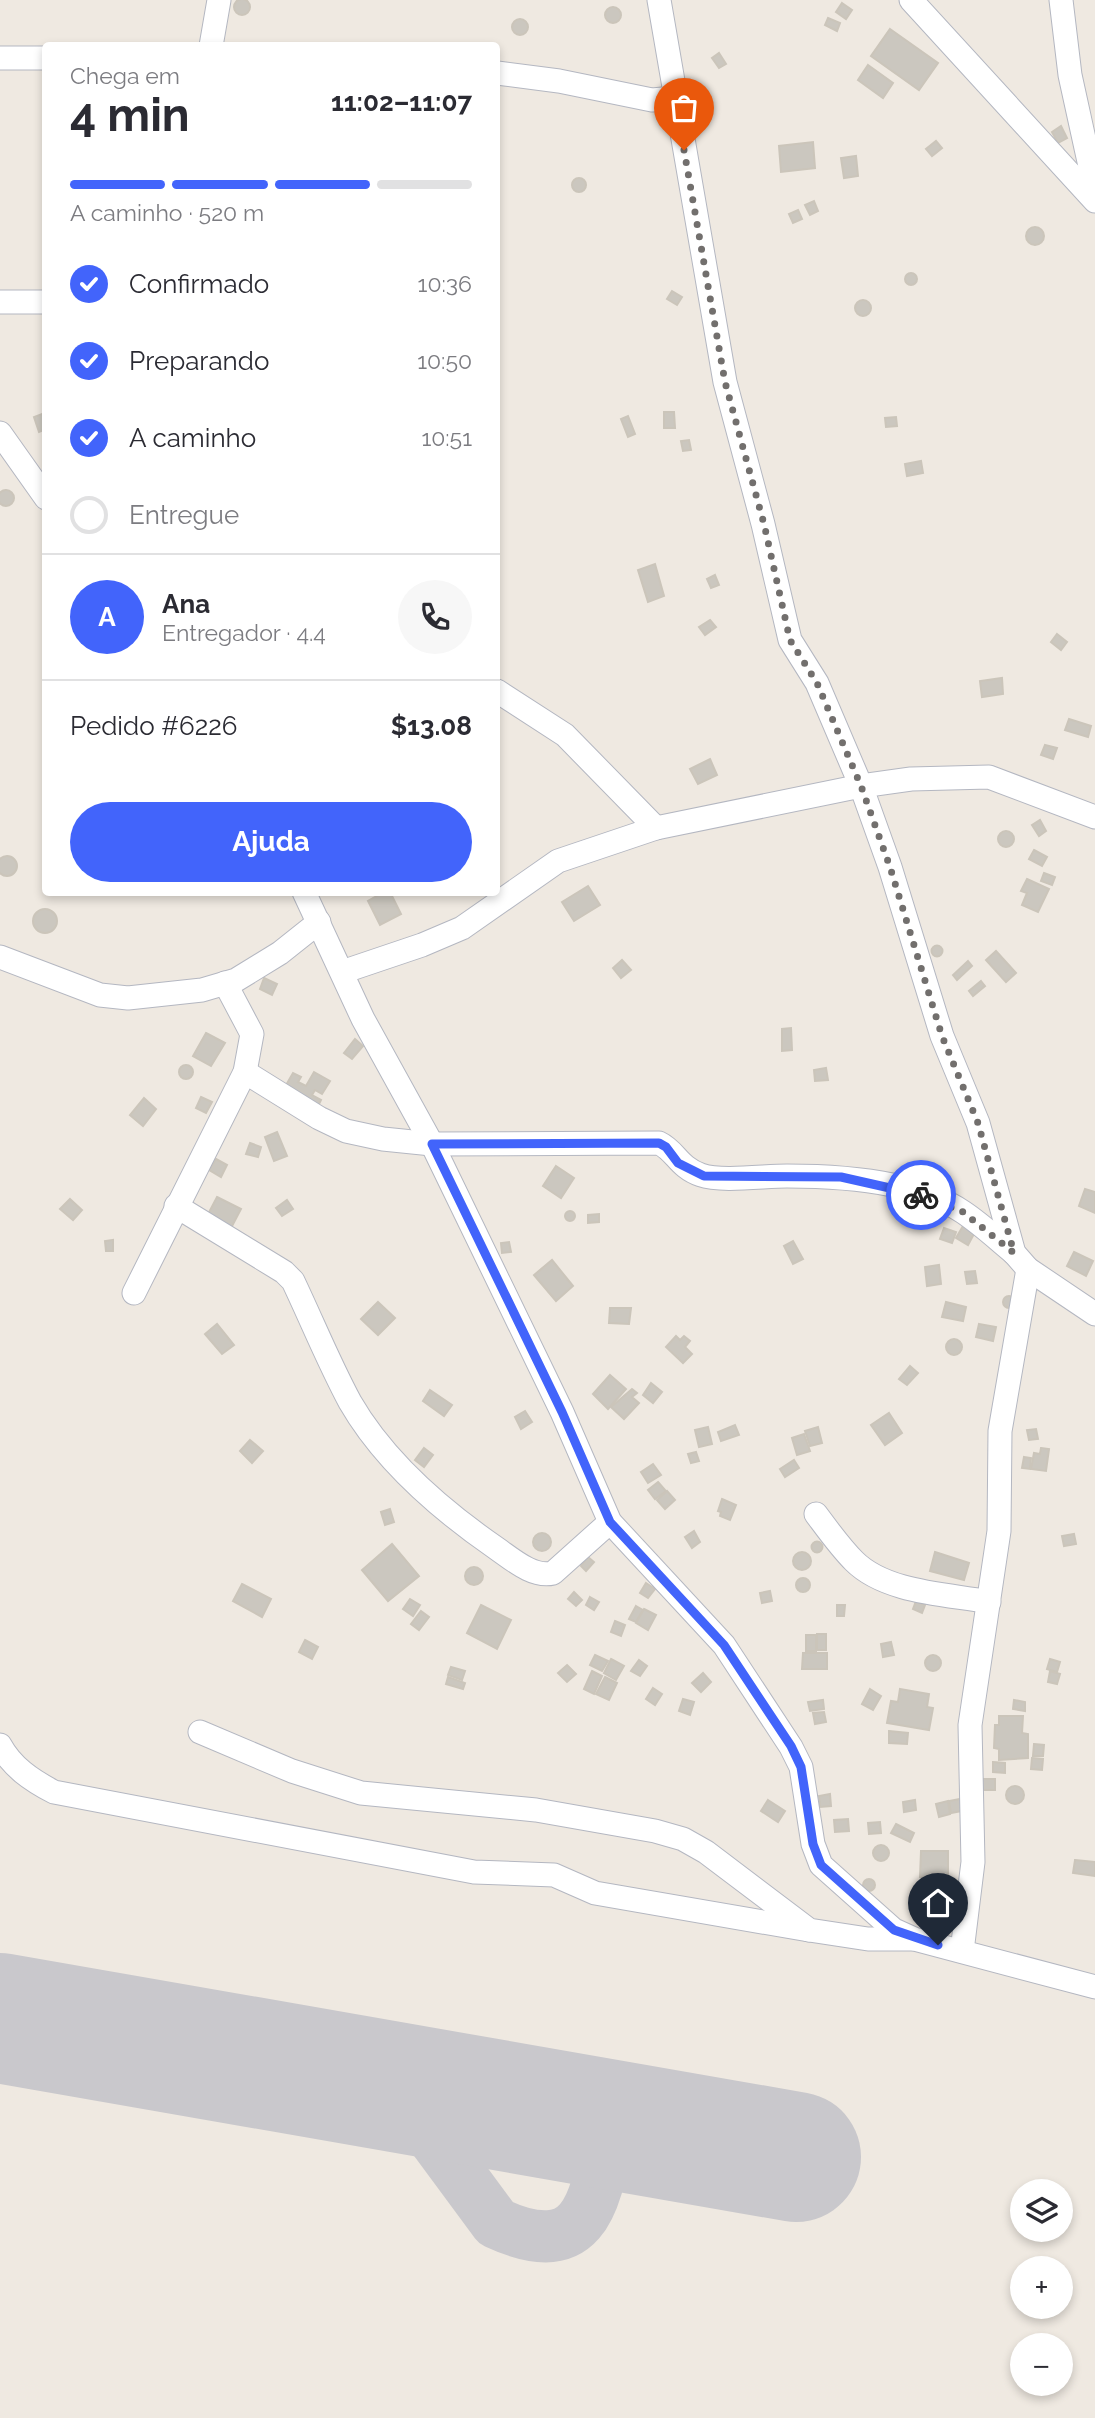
<!DOCTYPE html>
<html lang="pt">
<meta charset="utf-8">
<style>
body{margin:0;font-family:Raleway,sans-serif;background:#f7f7f7;color:#2b2b33;height:100vh;display:flex;flex-direction:column;font-size:26px;white-space:nowrap}
*{box-sizing:border-box;margin:0}
p{font-size:23px;color:#7c7c81}
.icon{flex:none;width:38px;height:38px;fill:none;stroke:currentColor;stroke-width:2;stroke-linecap:round;stroke-linejoin:round}
.map{position:relative;flex:1;overflow:hidden}
.drawer{position:absolute;left:42px;top:42px;width:458px;height:854px;display:flex;flex-direction:column;background:#fff;border-radius:7px;box-shadow:0 4px 10px #0003}
.drawer>*{flex:none}
.buttons{position:absolute;left:1010px;top:2179px;display:grid;gap:14px}
.buttons a{display:grid;place-items:center;width:63px;height:63px;border-radius:50%;background:#fff;box-shadow:0 4px 10px #0003;font-size:35px}
.pin{position:absolute;display:grid;place-items:center;width:60px;height:60px;color:#fff;margin:-72px -30px;border-radius:50% 50% 50% 0;rotate:-45deg;box-shadow:0 0 7px #0007}
.pin .icon{rotate:45deg}
.courier{position:absolute;display:grid;place-items:center;width:70px;height:70px;margin:-35px;border:5px solid #4264fb;border-radius:50%;background:#fff;color:#222;box-shadow:0 2px 9px #0007}
.overview em{font-style:normal;font-weight:700}
.overview div{display:flex;flex-direction:column-reverse}
.overview{display:flex;align-items:center;justify-content:space-between;height:119px;padding:0 28px}
h1{font-size:46px;font-weight:700;line-height:52px}
.bar{display:grid;grid-template-columns:repeat(4,1fr);gap:10px 7px;align-content:center;height:84px;padding:0 28px}
.bar i{height:9px;border-radius:5px;background:#e1e1e2}
.bar .selected{background:#4264fb}
.bar p{grid-column:span 4}
.line{display:flex;align-items:center;gap:18px;padding:0 28px;border-top:2px solid #e1e1e2}
.line div{flex:1}
.round{display:grid;place-items:center;flex:none;width:74px;height:74px;border-radius:37px;background:#f7f7f7}
ol{padding:0 28px;list-style:none}
li{display:flex;align-items:center;gap:21px;height:77px}
li p{margin-inline-start:auto}
li .icon{padding:7px;border-radius:50%;background:#4264fb;color:#fff;stroke-width:4}
li:last-child{color:#7c7c81}
li i{width:38px;height:38px;border:4px solid #e1e1e2;border-radius:50%}
.action{display:flex;gap:14px;margin-top:auto;padding:14px 28px}
.action a{flex:1;height:80px;border-radius:42px;background:#4264fb;color:#fff;font-size:28px;font-weight:700;line-height:80px;text-align:center}
.map>svg:first-child{display:block}
.lines{fill:none;stroke-linecap:round;stroke-linejoin:round}
.taxiway{stroke:#c9c8cc;stroke-width:52}
.runway{stroke:#c9c8cc;stroke-width:130}
.building{fill:#cbc7bf;stroke:#cbc5ba;stroke-width:2}
.street-casing{stroke:#b4b7c1;stroke-width:25}
.street{stroke:#fff;stroke-width:23}
.done{stroke:#726f6d;stroke-width:7;stroke-dasharray:0 12.6}
.route{stroke:#4264fb;stroke-width:9}
</style>
<div class="map">
<svg width="1095" height="2418" viewBox="0 0 1095 2418">
<rect width="100%" height="100%" fill="#efe9e1"/>
<g class="lines">
<path class="taxiway" d="M388,2086L414,2112L496,2223C591,2267 596,2194 610,2125"/>
<path class="runway" d="M0,2018L796,2157"/>
</g>
<g class="building">
<circle cx="242" cy="7" r="8"/>
<path d="M842,3L852,10L846,19L836,12Z"/>
<circle cx="613" cy="15" r="8"/>
<path d="M828,18L840,23L837,31L825,25Z"/>
<circle cx="520" cy="27" r="8"/>
<path d="M890,29L938,63L919,90L871,56Z"/>
<path d="M719,53L726,64L719,68L712,58Z"/>
<path d="M868,65L893,83L883,98L858,80Z"/>
<path d="M1061,126L1067,138L1058,143L1052,132Z"/>
<path d="M936,141L942,148L932,156L926,149Z"/>
<path d="M813,142L815,168L781,172L779,146Z"/>
<path d="M856,156L858,176L844,178L841,158Z"/>
<circle cx="579" cy="185" r="7"/>
<path d="M814,201L818,211L810,215L805,205Z"/>
<path d="M798,210L802,219L793,223L789,214Z"/>
<circle cx="1035" cy="236" r="9"/>
<circle cx="911" cy="279" r="6"/>
<path d="M672,291L682,297L677,305L667,299Z"/>
<circle cx="863" cy="308" r="8"/>
<path d="M664,412H674L675,428H664Z"/>
<path d="M45,413L46,429L39,432L34,417Z"/>
<path d="M628,416L635,434L628,437L621,419Z"/>
<path d="M896,417L897,426L886,427L885,418Z"/>
<path d="M689,440L691,450L683,451L681,441Z"/>
<path d="M921,461L923,473L907,476L905,464Z"/>
<circle cx="6" cy="498" r="8"/>
<path d="M655,564L664,596L648,602L638,570Z"/>
<path d="M715,575L719,585L711,588L707,579Z"/>
<path d="M710,620L716,627L705,635L699,627Z"/>
<path d="M1057,634L1067,642L1061,650L1051,642Z"/>
<path d="M1002,678L1003,694L982,697L980,681Z"/>
<path d="M1069,719L1091,726L1088,737L1065,730Z"/>
<path d="M1045,745L1057,748L1053,759L1041,755Z"/>
<path d="M710,759L717,775L698,784L690,769Z"/>
<path d="M1040,820L1046,831L1039,836L1032,825Z"/>
<circle cx="1006" cy="839" r="8"/>
<path d="M1034,850L1047,857L1042,866L1029,859Z"/>
<circle cx="7" cy="866" r="10"/>
<path d="M1044,873L1055,877L1052,885L1041,881Z"/>
<path d="M1027,879L1049,889L1038,912L1022,905L1027,893L1021,891Z"/>
<path d="M588,886L600,905L574,921L562,902Z"/>
<path d="M384,892H390L401,914L380,925L368,901Z"/>
<circle cx="45" cy="921" r="12"/>
<circle cx="937" cy="951" r="5.5"/>
<path d="M996,951L1016,973L1006,982L986,960Z"/>
<path d="M622,960L631,970L621,978L613,968Z"/>
<path d="M968,961L972,966L957,980L953,975Z"/>
<path d="M264,978L277,984L272,995L260,989Z"/>
<path d="M981,981L985,986L973,996L969,991Z"/>
<path d="M791,1028L792,1050L782,1051V1029Z"/>
<path d="M206,1033L225,1043L211,1066L193,1056Z"/>
<path d="M355,1039L363,1046L352,1059L344,1053Z"/>
<circle cx="186" cy="1072" r="7"/>
<path d="M826,1068L828,1080L815,1081L814,1070Z"/>
<path d="M314,1072L330,1081L322,1094L315,1090L312,1095L321,1100L318,1106L285,1087L293,1073L301,1077L298,1082L306,1086Z"/>
<path d="M201,1097L212,1102L206,1113L196,1108Z"/>
<path d="M144,1098L156,1109L143,1126L130,1115Z"/>
<path d="M277,1132L287,1156L274,1161L265,1137Z"/>
<path d="M250,1143L261,1147L258,1157L246,1154Z"/>
<path d="M216,1159L227,1165L221,1177L209,1170Z"/>
<path d="M556,1166L574,1178L561,1198L543,1186Z"/>
<path d="M1085,1189L1095,1192V1213L1079,1206Z"/>
<path d="M217,1197L241,1209L230,1230L206,1218Z"/>
<path d="M70,1199L82,1210L73,1220L60,1209Z"/>
<path d="M287,1200L293,1209L282,1216L276,1208Z"/>
<circle cx="570" cy="1216" r="5"/>
<path d="M599,1214V1222L588,1223V1215Z"/>
<path d="M963,1226L975,1232L968,1245L956,1238Z"/>
<path d="M944,1228L956,1232L952,1243L940,1239Z"/>
<path d="M113,1240V1251H106L105,1241Z"/>
<path d="M793,1241L803,1259L793,1264L784,1246Z"/>
<path d="M509,1242L511,1252L502,1253L501,1243Z"/>
<path d="M1074,1252L1093,1261L1086,1276L1067,1266Z"/>
<path d="M552,1260L573,1286L556,1301L534,1275Z"/>
<path d="M939,1265L941,1284L927,1286L925,1267Z"/>
<path d="M975,1271L977,1283L967,1284L965,1272Z"/>
<circle cx="1009" cy="1302" r="6"/>
<path d="M378,1302L395,1318L378,1335L361,1319Z"/>
<path d="M946,1302L966,1307L963,1321L942,1317Z"/>
<path d="M610,1308H631L629,1324L609,1323Z"/>
<path d="M217,1324L234,1345L222,1354L205,1334Z"/>
<path d="M979,1324L996,1327L993,1341L976,1337Z"/>
<path d="M676,1336L680,1340L684,1336L690,1341L685,1347L692,1354L683,1363L666,1347Z"/>
<circle cx="954" cy="1347" r="8"/>
<path d="M910,1366L918,1373L907,1385L899,1379Z"/>
<path d="M610,1375L626,1389L608,1409L593,1394Z"/>
<path d="M651,1383L662,1392L653,1403L643,1395Z"/>
<path d="M632,1389L637,1393L632,1397L639,1403L624,1419L611,1407Z"/>
<path d="M430,1390L452,1405L444,1416L423,1401Z"/>
<path d="M525,1411L532,1422L521,1429L515,1417Z"/>
<path d="M889,1413L902,1433L885,1445L871,1425Z"/>
<path d="M735,1425L739,1435L721,1441L718,1432Z"/>
<path d="M708,1427L712,1444L699,1447L695,1430Z"/>
<path d="M818,1427L822,1443L810,1446L805,1431Z"/>
<path d="M1036,1429L1038,1439L1029,1440L1027,1430Z"/>
<path d="M804,1434L810,1451L797,1455L792,1438Z"/>
<path d="M250,1440L263,1451L252,1463L240,1451Z"/>
<path d="M424,1448L433,1455L424,1467L415,1460Z"/>
<path d="M1041,1448L1049,1449L1046,1471L1031,1469L1034,1453L1040,1454Z"/>
<path d="M696,1452L699,1461L691,1463L688,1454Z"/>
<path d="M1024,1457L1031,1458L1030,1469L1022,1468Z"/>
<path d="M794,1460L799,1468L785,1477L780,1469Z"/>
<path d="M653,1464L661,1475L648,1483L641,1472Z"/>
<path d="M658,1482L666,1491L655,1499L648,1490Z"/>
<path d="M667,1491L675,1500L665,1509L657,1500Z"/>
<path d="M722,1499L736,1505L730,1520L720,1516L721,1512L718,1511Z"/>
<path d="M390,1509L394,1522L385,1525L381,1512Z"/>
<path d="M694,1531L700,1542L692,1548L685,1537Z"/>
<circle cx="542" cy="1542" r="9"/>
<path d="M1074,1534L1076,1544L1064,1546L1062,1536Z"/>
<circle cx="817" cy="1547" r="5.5"/>
<path d="M392,1544L419,1576L388,1601L362,1570Z"/>
<circle cx="802" cy="1561" r="9"/>
<path d="M935,1552L969,1563L964,1580L930,1571Z"/>
<path d="M588,1557L594,1562L586,1571L581,1566Z"/>
<circle cx="474" cy="1576" r="9"/>
<circle cx="803" cy="1585" r="7"/>
<path d="M646,1583L655,1589L648,1598L640,1593Z"/>
<path d="M242,1584L271,1599L262,1617L233,1601Z"/>
<path d="M770,1591L772,1601L762,1603L760,1593Z"/>
<path d="M574,1592L582,1600L576,1606L568,1599Z"/>
<path d="M590,1597L599,1602L594,1610L586,1605Z"/>
<path d="M410,1599L420,1605L413,1616L403,1609Z"/>
<path d="M916,1601L925,1605L922,1613L913,1609Z"/>
<path d="M481,1605L511,1620L497,1649L467,1633Z"/>
<path d="M837,1605H845L844,1616H837Z"/>
<path d="M636,1606L643,1610L636,1622L629,1619Z"/>
<path d="M644,1609L656,1615L648,1630L636,1623Z"/>
<path d="M421,1611L429,1617L419,1630L411,1624Z"/>
<path d="M615,1621L625,1625L621,1636L611,1632Z"/>
<rect x="817" y="1634" width="9" height="16"/>
<rect x="806" y="1635" width="10" height="16"/>
<path d="M305,1640L318,1647L312,1659L299,1652Z"/>
<path d="M891,1642L894,1655L883,1657L881,1644Z"/>
<path d="M803,1653H827V1669H802Z"/>
<circle cx="933" cy="1663" r="8"/>
<path d="M595,1655L608,1661L602,1671L590,1665Z"/>
<path d="M611,1659L624,1666L616,1680L604,1673Z"/>
<path d="M1050,1659L1060,1662L1057,1672L1047,1669Z"/>
<path d="M639,1660L647,1666L640,1676L631,1671Z"/>
<path d="M567,1665L576,1674L567,1682L558,1673Z"/>
<path d="M451,1667L465,1671L462,1680L448,1675Z"/>
<path d="M592,1671L602,1676L594,1694L584,1689Z"/>
<path d="M1050,1671L1060,1674L1057,1684L1048,1682Z"/>
<path d="M703,1673L711,1682L701,1692L692,1683Z"/>
<path d="M448,1677L465,1683L463,1689L446,1684Z"/>
<path d="M605,1677L617,1683L609,1700L596,1694Z"/>
<path d="M653,1688L662,1694L655,1705L646,1699Z"/>
<path d="M870,1689L881,1696L873,1710L862,1704Z"/>
<path d="M900,1689L929,1694L927,1707L933,1708L929,1730L887,1723L891,1701L898,1702Z"/>
<path d="M683,1699L694,1702L690,1715L679,1711Z"/>
<path d="M823,1700L824,1709L810,1711L808,1702Z"/>
<path d="M1014,1700L1025,1702V1711L1013,1709Z"/>
<path d="M824,1712L826,1722L815,1724L813,1713Z"/>
<path d="M999,1716H1023L1022,1733L1028,1734V1758L999,1760V1749L994,1748L995,1725H999Z"/>
<path d="M889,1731L908,1733L907,1744L889,1743Z"/>
<path d="M1034,1744L1044,1745L1043,1756H1033Z"/>
<path d="M1032,1758L1043,1759L1042,1770L1031,1769Z"/>
<path d="M993,1762L1005,1763V1773L993,1772Z"/>
<path d="M982,1779H995V1790H983Z"/>
<circle cx="1015" cy="1795" r="9"/>
<path d="M830,1794L831,1806L820,1807L819,1796Z"/>
<path d="M960,1799L962,1811L951,1813L949,1801Z"/>
<path d="M768,1800L785,1811L778,1822L761,1811Z"/>
<path d="M915,1800L916,1810L904,1812L903,1802Z"/>
<path d="M948,1801L950,1814L939,1817L936,1804Z"/>
<path d="M848,1819L849,1831L835,1832L834,1820Z"/>
<path d="M880,1822L881,1833L869,1834L868,1823Z"/>
<path d="M896,1824L914,1833L910,1842L891,1833Z"/>
<circle cx="881" cy="1853" r="8"/>
<path d="M921,1851H948V1884H936V1877H920Z"/>
<path d="M1075,1860L1095,1862V1876L1073,1873Z"/>
<circle cx="869" cy="1885" r="6"/>
</g>
<g class="lines">
<defs>
<g id="street">
<path d="M659,0L725,382L763,524L790,640L817,683L861,786L890,867L942,1036L978,1123L1014,1253L1028,1269L1095,1314"/>
<path d="M911,0L1095,201"/>
<path d="M1061,0L1070,75L1095,189"/>
<path d="M211,46L219,0"/>
<path d="M0,58H46"/>
<path d="M497,73L559,81L652,100L674,98"/>
<path d="M0,302H46"/>
<path d="M0,433L46,498"/>
<path d="M497,691L565,735L656,828"/>
<path d="M304,892L363,1019L432,1144L562,1412L610,1522L724,1645L791,1747L801,1767L813,1844L821,1865L894,1930L914,1939L1095,1987"/>
<path d="M0,957L100,995L128,998L202,990L236,980L280,953L319,922"/>
<path d="M342,972L422,945L462,928L558,861L656,828L861,786L911,779L989,777L1095,817"/>
<path d="M245,1072L319,1118L346,1131L383,1139L432,1144L659,1143C676,1151 678,1167 701,1175C721,1182 764,1176 787,1176C840,1176 917,1181 963,1212C981,1224 997,1239 1014,1253"/>
<path d="M176,1206L284,1272L293,1281C312,1321 329,1363 350,1402C384,1461 441,1510 496,1548C512,1559 533,1578 553,1573L610,1522"/>
<path d="M134,1293L245,1072L252,1034L225,983"/>
<path d="M816,1514C828,1530 840,1547 854,1561C886,1593 947,1594 989,1602"/>
<path d="M200,1732L292,1771L361,1793L536,1810L655,1831L683,1839L706,1852L809,1930L868,1939H911"/>
<path d="M0,1745C12,1767 31,1780 54,1792L474,1872L554,1875L595,1893L809,1930"/>
<path d="M962,1951L973,1862L970,1725L999,1531L1000,1431L1028,1269"/>
</g>
</defs>
<use href="#street" class="street-casing"/>
<use href="#street" class="street"/>
</g>
<g class="lines">
<path class="done" d="M684,150L725,382L764,524L790,640L817,683L861,786L890,867L942,1036L978,1123L1014,1253L963,1212L921,1195"/>
<path class="route" d="M921,1195L841,1177L704,1176L678,1163L666,1147L659,1143L432,1144L562,1412L610,1522L724,1645L791,1746L801,1767L813,1844L821,1865L894,1930L938,1945"/>
</g>
</svg>
<div class="buttons">
<a><svg class="icon" aria-label="layers" viewBox="0 0 24 24"><path d="M12 4l9 5-9 5-9-5zM3 14l9 5 9-5"/></svg></a>
<a>+</a>
<a>−</a>
</div>
<div class="pin" style="left:684px;top:150px;background:#ea580c"><svg class="icon" aria-label="bag" viewBox="0 0 24 24"><path d="M5 8h14l-1 12H6zM9 8a3 3 0 0 1 6 0"/></svg></div>
<div class="pin" style="left:938px;top:1945px;background:#1f2937"><svg class="icon" aria-label="home" viewBox="0 0 24 24"><path d="M3 11l9-7 9 7M6 9v11h12V9"/></svg></div>
<div class="courier" style="left:921px;top:1195px"><svg class="icon" aria-label="bike" viewBox="0 0 24 24"><circle cx="6" cy="16" r="4"/><circle cx="18" cy="16" r="4"/><path d="M6 16l4-8h5l3 8M10 8l3 8H6M13 5h3"/></svg></div>
<section class="drawer">
<div class="overview"><div><h1>4 min</h1><p>Chega em</p></div><em>11:02–11:07</em></div>
<div class="bar"><i class="selected"></i><i class="selected"></i><i class="selected"></i><i></i><p>A caminho · 520 m</p></div>
<ol>
<li><svg class="icon" aria-label="check" viewBox="0 0 24 24"><path d="M5 12l5 5 9-10"/></svg>Confirmado<p>10:36</p></li>
<li><svg class="icon" aria-label="check" viewBox="0 0 24 24"><path d="M5 12l5 5 9-10"/></svg>Preparando<p>10:50</p></li>
<li><svg class="icon" aria-label="check" viewBox="0 0 24 24"><path d="M5 12l5 5 9-10"/></svg>A caminho<p>10:51</p></li>
<li><i></i>Entregue</li>
</ol>
<div class="line" style="height:126px"><b class="round" style="background:#4264fb;color:#fff">A</b><div><b>Ana</b><p>Entregador · 4.4</p></div><a class="round"><svg class="icon" aria-label="phone" viewBox="0 0 24 24"><path d="M5 4h4l2 5-3 2q2 4 5 5l2-3 5 2v4C11 20 4 13 5 4z"/></svg></a></div>
<div class="line" style="height:91px"><div>Pedido #6226</div><b>$13.08</b></div>
<div class="action"><a>Ajuda</a></div>
</section>
</div>
